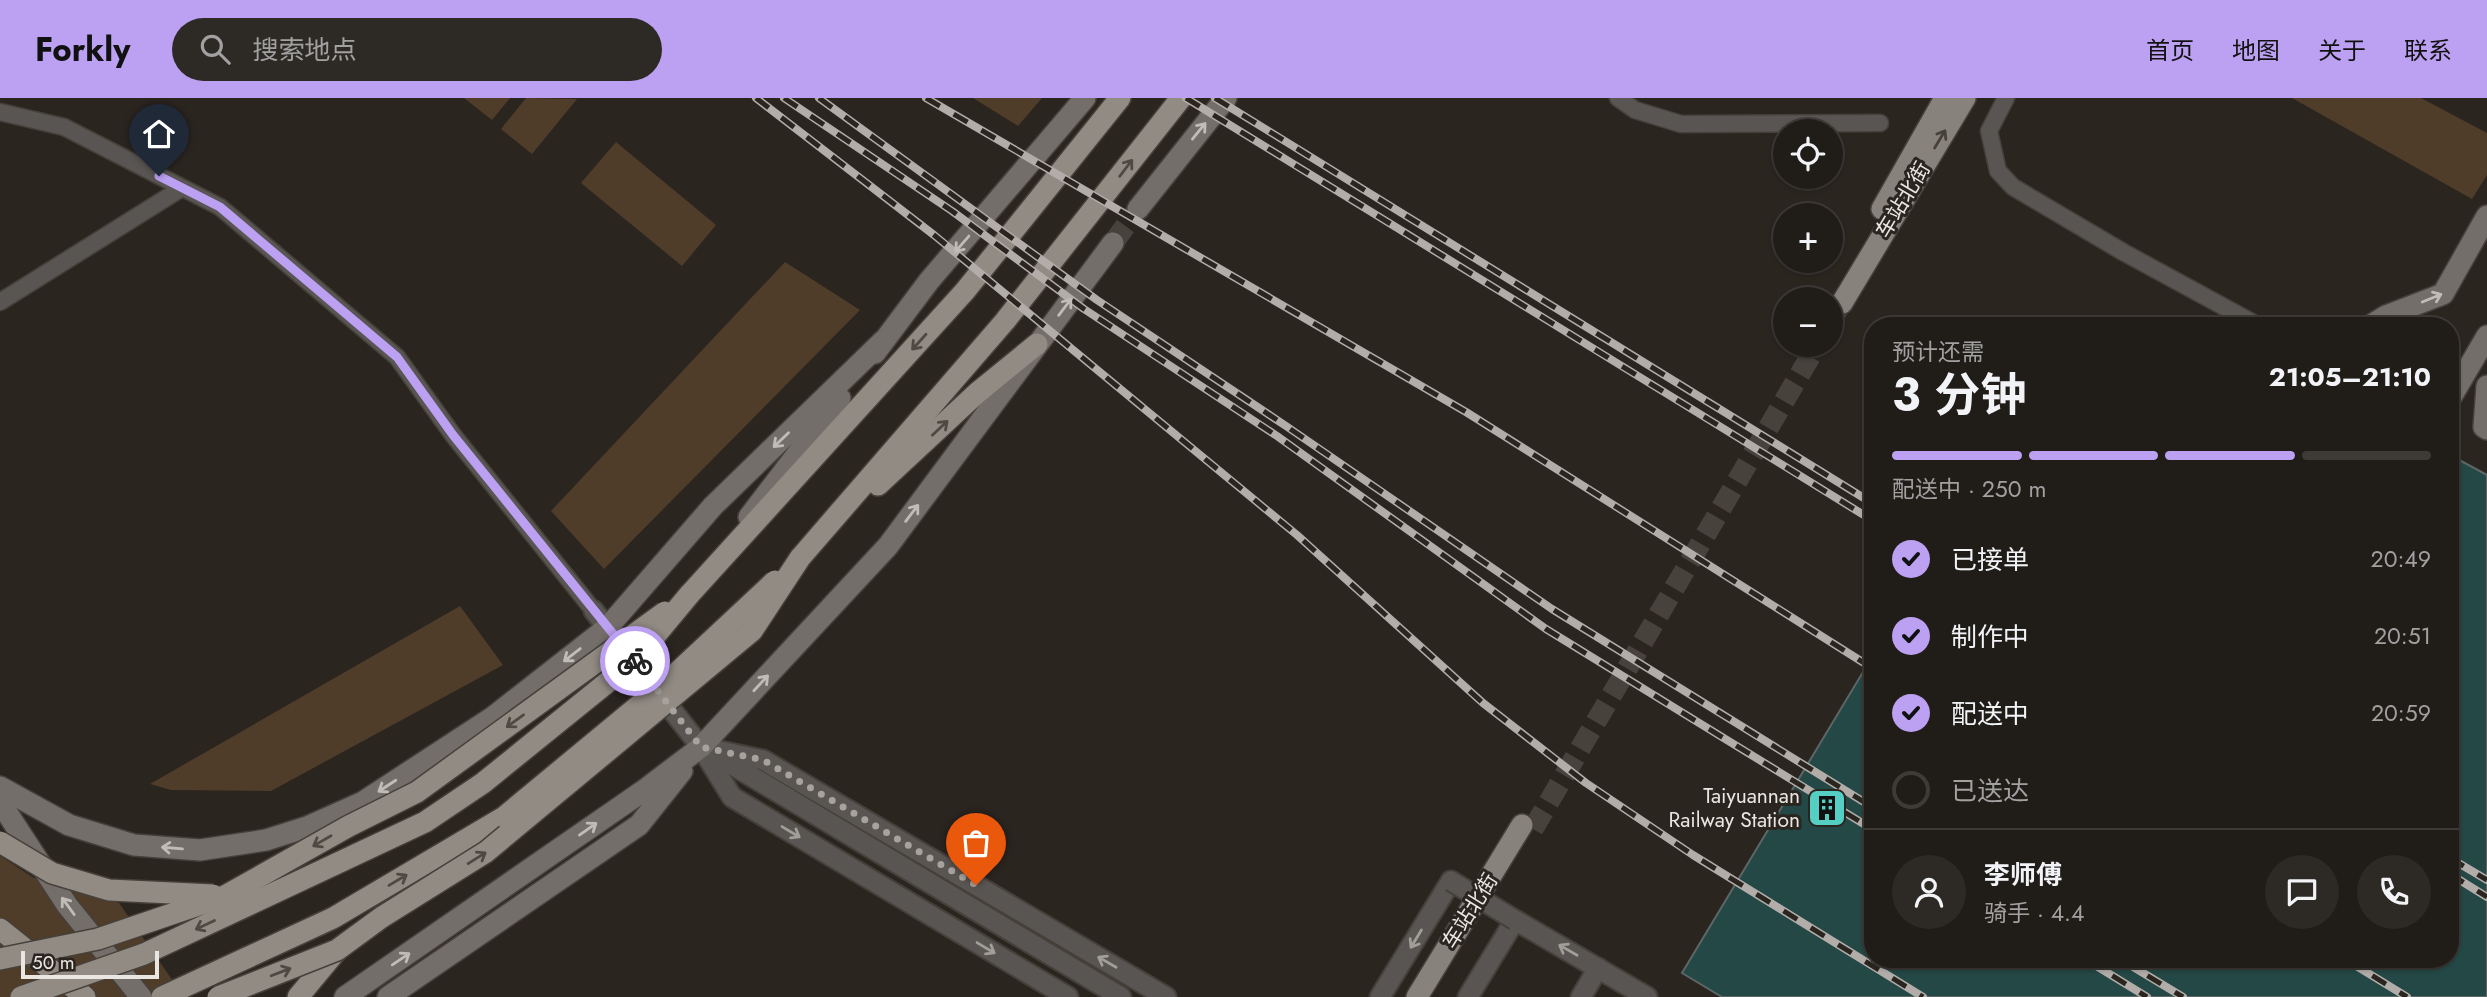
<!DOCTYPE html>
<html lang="zh">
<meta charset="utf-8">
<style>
body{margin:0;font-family:Jost,"Noto Sans SC",sans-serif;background:#2d2925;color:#f1f3f6;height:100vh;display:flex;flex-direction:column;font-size:26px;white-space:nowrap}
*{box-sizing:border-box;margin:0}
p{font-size:23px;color:#a2a1a2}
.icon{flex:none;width:38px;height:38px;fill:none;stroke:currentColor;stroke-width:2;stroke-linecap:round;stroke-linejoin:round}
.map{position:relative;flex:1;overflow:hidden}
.details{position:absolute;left:1864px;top:219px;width:595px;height:651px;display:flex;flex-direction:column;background:#201c18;border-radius:28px;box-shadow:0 2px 5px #0004,0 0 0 2px #3d3a37}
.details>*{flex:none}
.controls{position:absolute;left:1773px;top:21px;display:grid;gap:14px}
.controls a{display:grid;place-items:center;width:70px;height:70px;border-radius:50%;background:#201c18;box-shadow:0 2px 5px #0004,0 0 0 2px #3d3a37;font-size:35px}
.scale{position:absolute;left:21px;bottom:18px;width:138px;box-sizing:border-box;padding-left:7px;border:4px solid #eae6e2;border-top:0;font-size:19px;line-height:24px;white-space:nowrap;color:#eae6e2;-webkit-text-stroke:5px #2b2520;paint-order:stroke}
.pin{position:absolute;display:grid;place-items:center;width:60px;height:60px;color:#fff;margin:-72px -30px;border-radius:50% 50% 50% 0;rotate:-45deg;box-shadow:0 0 7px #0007}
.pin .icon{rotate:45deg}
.courier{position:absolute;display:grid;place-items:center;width:70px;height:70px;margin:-35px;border:5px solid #bca0f2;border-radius:50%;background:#fff;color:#222;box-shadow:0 2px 9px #0007}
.overview em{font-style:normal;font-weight:700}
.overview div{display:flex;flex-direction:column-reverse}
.overview{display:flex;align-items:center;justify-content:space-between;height:119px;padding:0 28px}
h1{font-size:46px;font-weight:700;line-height:52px}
.bar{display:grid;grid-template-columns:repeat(4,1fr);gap:10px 7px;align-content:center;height:84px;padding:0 28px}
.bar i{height:9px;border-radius:5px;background:#3d3a37}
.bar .active{background:#bca0f2}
.bar p{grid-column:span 4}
.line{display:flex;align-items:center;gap:18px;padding:0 28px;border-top:2px solid #3d3a37}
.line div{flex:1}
.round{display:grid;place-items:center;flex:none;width:74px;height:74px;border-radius:37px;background:#2d2925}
ol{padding:0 28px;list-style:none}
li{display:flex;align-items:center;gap:21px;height:77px}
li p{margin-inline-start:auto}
li .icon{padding:7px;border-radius:50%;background:#bca0f2;color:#111;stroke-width:4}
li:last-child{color:#a2a1a2}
li i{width:38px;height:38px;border:4px solid #3d3a37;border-radius:50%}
header{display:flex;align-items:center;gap:42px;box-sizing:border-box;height:98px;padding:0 35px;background:#bca0f2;color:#111}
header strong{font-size:33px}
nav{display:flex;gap:38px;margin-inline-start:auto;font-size:24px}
.search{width:490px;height:63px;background:#2d2925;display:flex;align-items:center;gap:18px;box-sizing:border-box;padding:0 24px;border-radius:38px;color:#a2a1a2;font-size:26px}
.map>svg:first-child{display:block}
.green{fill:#4f3d2a}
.building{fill:#234845;stroke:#5c6665;stroke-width:2}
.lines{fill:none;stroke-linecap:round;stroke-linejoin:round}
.secondary-tunnel{stroke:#48423d;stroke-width:21;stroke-dasharray:21 10;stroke-linecap:butt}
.primary-tunnel{stroke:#48423d;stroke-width:21;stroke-dasharray:21 10;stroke-linecap:butt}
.minor-casing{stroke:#46403b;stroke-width:19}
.tertiary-casing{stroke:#46403b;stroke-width:23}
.secondary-casing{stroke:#46403b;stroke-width:24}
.primary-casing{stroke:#46403b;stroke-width:24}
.trunk-casing{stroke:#46403b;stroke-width:24}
.minor{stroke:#585552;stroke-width:16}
.tertiary{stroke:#585552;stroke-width:19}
.secondary{stroke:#736e6a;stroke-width:21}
.primary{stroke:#88827c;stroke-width:21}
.trunk{stroke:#928b84;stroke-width:21}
.rail-casing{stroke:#b2ada9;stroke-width:8}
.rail{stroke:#2b2520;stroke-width:5;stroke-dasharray:16;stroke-linecap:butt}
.tertiary-bridge-casing{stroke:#46403b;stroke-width:23;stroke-linecap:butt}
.trunk-bridge-casing{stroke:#46403b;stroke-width:24;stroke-linecap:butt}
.tertiary-bridge{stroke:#585552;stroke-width:19}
.trunk-bridge{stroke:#928b84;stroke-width:21}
.oneway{stroke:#c0bcb8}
.oneway2{stroke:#47413c}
.oneway3{stroke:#4f4943}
.oneway4{stroke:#a19e9a}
.done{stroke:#a7a29e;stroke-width:7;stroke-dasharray:0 12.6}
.route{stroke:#bca0f2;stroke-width:9}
.labels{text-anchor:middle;stroke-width:6;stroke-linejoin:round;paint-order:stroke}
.street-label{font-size:21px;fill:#eae6e2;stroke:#2b2520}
.poi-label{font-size:21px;fill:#eae6e2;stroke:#2b2520;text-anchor:end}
</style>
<header>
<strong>Forkly</strong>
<div class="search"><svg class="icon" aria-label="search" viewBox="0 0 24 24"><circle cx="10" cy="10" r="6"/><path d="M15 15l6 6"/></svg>搜索地点</div>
<nav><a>首页</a><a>地图</a><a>关于</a><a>联系</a></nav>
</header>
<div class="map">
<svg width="2487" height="899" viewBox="0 0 2487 899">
<rect width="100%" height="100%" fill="#2b2520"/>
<g class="green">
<path d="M464,0H510L492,22Z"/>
<path d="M526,0L577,1L532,56L501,31Z"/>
<path d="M973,0H1042L1018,28Z"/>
<path d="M2292,0H2421L2487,35V77L2472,101Z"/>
<path d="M616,44L716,127L682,168L581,85Z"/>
<path d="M785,164L860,212L604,471L551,413Z"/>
<path d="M460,508L503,567L271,693L171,692L150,686Z"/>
<path d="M0,758L34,780L119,805L184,899H0Z"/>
</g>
<path class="building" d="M2450,357L2487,377V899H1722L1682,875L1872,559V861H2450Z"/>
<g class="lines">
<path class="secondary-tunnel" d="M1113,145L1138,111"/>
<g class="primary-tunnel">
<path d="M1830,224L1842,205"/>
<path d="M1533,731L1817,247"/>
</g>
<defs>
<g id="minor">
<path d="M1618,0L1635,12L1681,26L1880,25"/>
<path d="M2006,0L1989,33L1998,73L2013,89L2123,154L2259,228"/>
<path d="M0,14L64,29L220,109L397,259L453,337L594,513"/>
<path d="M0,204L182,90"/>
</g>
<g id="tertiary">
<path d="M594,513L701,649L732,699L1068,899"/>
<path d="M701,649L763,662L1166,899"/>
<path d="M719,659L1121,899"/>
<path d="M1380,899L1451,783"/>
<path d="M1468,899L1515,822L1647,899"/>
<path d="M1581,899L1598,870"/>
</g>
<g id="secondary">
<path d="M1138,111L1226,0"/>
<path d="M2370,228L2386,218L2443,196L2487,118"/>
<path d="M875,255L929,183L1085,0"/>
<path d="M2487,288L2484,329L2487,331"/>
<path d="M2450,301L2487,238"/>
<path d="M749,419L840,300"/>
<path d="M0,689L69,727L134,747L200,752L266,742L307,729L363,704L493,619L608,529L713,408L883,243"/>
<path d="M0,704L67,807L141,899"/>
<path d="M345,899L643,693L701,649L888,448L1113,145"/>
<path d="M388,899L639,727L682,673"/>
</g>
<g id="primary">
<path d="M1882,111L1945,0"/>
<path d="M1842,205L1965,0"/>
<path d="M1417,899L1522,727"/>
</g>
<g id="trunk">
<path d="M878,387L977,295L1037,246"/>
<path d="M800,460L1005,223L1181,0"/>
<path d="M689,497L965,193L1120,0"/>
<path d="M0,831L85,899"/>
<path d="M162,899L333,820L504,719"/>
<path d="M298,899L337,852"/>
</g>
</defs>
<use href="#minor" class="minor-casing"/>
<use href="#tertiary" class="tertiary-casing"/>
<use href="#secondary" class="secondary-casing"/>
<use href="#primary" class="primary-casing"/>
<use href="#trunk" class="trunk-casing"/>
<use href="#minor" class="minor"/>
<use href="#tertiary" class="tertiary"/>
<use href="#secondary" class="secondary"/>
<use href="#primary" class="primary"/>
<use href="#trunk" class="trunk"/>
<defs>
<g id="rail">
<path d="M756,0L934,137L1297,437L1483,605L1586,685L1693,757L1923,899"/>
<path d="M784,0L952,113L1084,211L1277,338L1546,531L1872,731"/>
<path d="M819,0L1097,202L1286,328L1552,511L1872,709"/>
<path d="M926,0L1466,314L1872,570"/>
<path d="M1186,0L1872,422"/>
<path d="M1215,0L1872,405"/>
<path d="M2450,760L2487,782"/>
<path d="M2450,776L2487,799"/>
<path d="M2085,861L2147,899"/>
<path d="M2120,861L2183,899"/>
<path d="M2345,861L2407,899"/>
</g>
</defs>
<use href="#rail" class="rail-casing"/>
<use href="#rail" class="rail"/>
<defs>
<path id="tertiary-bridge" d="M1451,783L1515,822"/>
<g id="trunk-bridge">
<path d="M504,719L667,584L775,483"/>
<path d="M0,744L52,775L109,792L213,797"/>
<path d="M0,861L98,841L225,798L349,728L417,694L665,514"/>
<path d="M21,899L144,856L425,724L483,685L635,562L689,497"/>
<path d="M218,899L337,852L382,819L486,754L752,533L800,460"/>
</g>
</defs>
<use href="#tertiary-bridge" class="tertiary-bridge-casing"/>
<use href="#trunk-bridge" class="trunk-bridge-casing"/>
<use href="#tertiary-bridge" class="tertiary-bridge"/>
<use href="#trunk-bridge" class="trunk-bridge"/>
</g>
<defs><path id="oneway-shaft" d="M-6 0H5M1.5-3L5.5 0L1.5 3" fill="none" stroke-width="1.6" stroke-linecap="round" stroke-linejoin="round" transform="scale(1.75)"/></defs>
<g class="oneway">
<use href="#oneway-shaft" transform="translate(1199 33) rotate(-51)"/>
<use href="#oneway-shaft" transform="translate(962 146) rotate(131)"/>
<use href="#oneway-shaft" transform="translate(2432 200) rotate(-22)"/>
<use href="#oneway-shaft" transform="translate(1065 209) rotate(-53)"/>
<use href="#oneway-shaft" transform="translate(781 342) rotate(136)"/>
<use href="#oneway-shaft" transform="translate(912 415) rotate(-53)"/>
<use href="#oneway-shaft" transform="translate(572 557) rotate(142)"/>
<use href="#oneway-shaft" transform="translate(761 585) rotate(-47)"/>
<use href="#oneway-shaft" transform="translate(387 688) rotate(147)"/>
<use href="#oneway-shaft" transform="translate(588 731) rotate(-35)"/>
<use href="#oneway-shaft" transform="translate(172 750) rotate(-175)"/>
<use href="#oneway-shaft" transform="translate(68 808) rotate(-126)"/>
<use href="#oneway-shaft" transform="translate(401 861) rotate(-34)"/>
</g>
<use class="oneway2" href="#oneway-shaft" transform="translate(1940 41) rotate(-59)"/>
<g class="oneway3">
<use href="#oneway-shaft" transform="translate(1126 70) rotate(-53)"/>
<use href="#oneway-shaft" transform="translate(919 244) rotate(132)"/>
<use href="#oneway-shaft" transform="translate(940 330) rotate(-43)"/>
<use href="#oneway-shaft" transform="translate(515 623) rotate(144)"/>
<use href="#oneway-shaft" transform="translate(322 743) rotate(150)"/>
<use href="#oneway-shaft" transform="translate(477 760) rotate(-32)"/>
<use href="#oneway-shaft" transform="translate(398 782) rotate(-31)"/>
<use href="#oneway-shaft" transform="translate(205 827) rotate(155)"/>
<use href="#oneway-shaft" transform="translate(281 874) rotate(-21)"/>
</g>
<g class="oneway4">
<use href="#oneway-shaft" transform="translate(791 734) rotate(31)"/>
<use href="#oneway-shaft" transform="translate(1416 841) rotate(121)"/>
<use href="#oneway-shaft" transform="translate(986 850) rotate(31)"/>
<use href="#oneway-shaft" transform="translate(1568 852) rotate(-150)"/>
<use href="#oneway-shaft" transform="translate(1107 864) rotate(-150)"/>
</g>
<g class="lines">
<path class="done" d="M635,563L701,649L763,662L976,787"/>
<path class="route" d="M159,78L220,109L397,259L453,337L635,563"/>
</g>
<defs>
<symbol id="building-square" viewBox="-11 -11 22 22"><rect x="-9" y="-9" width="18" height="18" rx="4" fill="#55cec4" stroke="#2b2520"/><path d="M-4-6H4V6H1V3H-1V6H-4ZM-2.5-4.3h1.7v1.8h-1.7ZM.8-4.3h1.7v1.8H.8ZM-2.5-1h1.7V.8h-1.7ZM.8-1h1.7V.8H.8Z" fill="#111"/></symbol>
</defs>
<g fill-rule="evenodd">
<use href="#building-square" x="1805" y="688" width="44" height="44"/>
</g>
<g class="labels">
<g class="street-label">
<text transform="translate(1903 102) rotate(-59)" y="7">车站北街</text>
<text transform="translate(1470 813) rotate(-58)" y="7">车站北街</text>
</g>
<g class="poi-label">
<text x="1800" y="705">Taiyuannan<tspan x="1800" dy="24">Railway Station</tspan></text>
</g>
</g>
</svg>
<div class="controls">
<a><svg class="icon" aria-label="locate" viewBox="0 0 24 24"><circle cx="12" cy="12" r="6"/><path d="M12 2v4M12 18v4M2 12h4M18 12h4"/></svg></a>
<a>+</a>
<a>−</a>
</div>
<div class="scale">50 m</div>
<div class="pin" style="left:976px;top:787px;background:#ea580c"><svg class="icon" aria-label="bag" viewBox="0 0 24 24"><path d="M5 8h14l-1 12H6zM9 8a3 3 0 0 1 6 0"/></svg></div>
<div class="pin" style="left:159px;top:78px;background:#1f2937"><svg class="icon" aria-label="home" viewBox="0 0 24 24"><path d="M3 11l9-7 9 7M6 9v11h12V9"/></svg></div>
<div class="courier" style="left:635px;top:563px"><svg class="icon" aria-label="bike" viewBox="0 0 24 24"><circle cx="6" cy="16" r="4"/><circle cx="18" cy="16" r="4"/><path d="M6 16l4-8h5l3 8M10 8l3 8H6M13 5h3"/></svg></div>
<section class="details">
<div class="overview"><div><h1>3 分钟</h1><p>预计还需</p></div><em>21:05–21:10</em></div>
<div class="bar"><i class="active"></i><i class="active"></i><i class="active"></i><i></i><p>配送中 · 250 m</p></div>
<ol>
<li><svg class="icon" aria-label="check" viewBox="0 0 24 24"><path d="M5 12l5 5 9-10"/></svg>已接单<p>20:49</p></li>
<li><svg class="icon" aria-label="check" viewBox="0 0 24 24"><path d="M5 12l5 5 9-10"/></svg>制作中<p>20:51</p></li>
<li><svg class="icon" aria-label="check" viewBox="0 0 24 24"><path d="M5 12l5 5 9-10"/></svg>配送中<p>20:59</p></li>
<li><i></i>已送达</li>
</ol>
<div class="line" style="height:126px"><a class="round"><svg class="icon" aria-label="person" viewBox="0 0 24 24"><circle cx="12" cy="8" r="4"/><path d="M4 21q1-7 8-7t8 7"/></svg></a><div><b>李师傅</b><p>骑手 · 4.4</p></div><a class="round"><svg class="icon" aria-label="chat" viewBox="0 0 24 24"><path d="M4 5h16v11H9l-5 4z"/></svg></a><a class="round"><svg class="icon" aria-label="phone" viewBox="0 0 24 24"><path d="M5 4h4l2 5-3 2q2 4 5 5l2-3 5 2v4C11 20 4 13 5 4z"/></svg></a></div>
</section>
</div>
